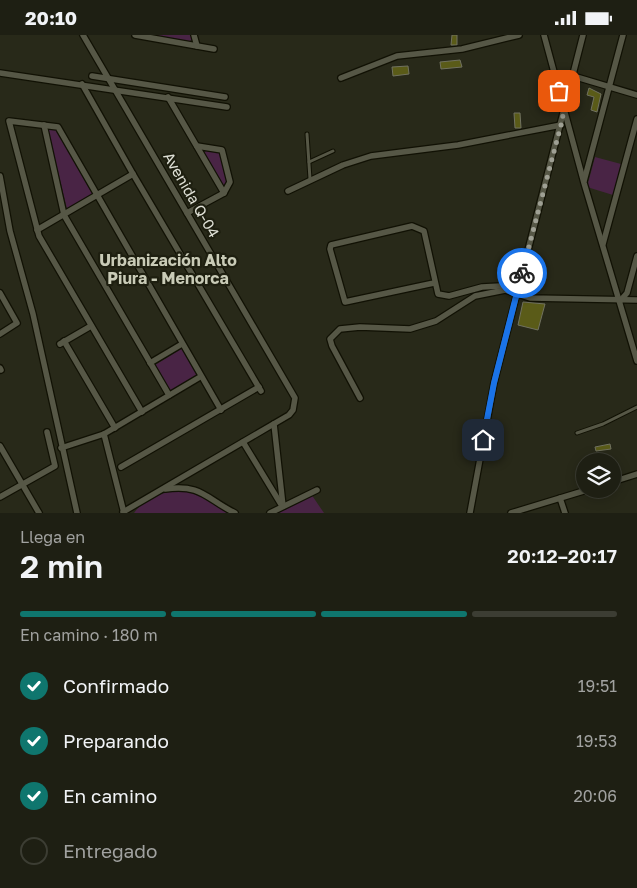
<!DOCTYPE html>
<html lang="es">
<meta charset="utf-8">
<style>
body{margin:0;font-family:"Golos Text",sans-serif;background:#2b2c21;color:#f1f3f6;height:100vh;display:flex;flex-direction:column;font-size:19px;white-space:nowrap}
*{box-sizing:border-box;margin:0}
p{font-size:16px;color:#a1a2a0}
.icon{flex:none;width:28px;height:28px;fill:none;stroke:currentColor;stroke-width:2;stroke-linecap:round;stroke-linejoin:round}
.map{position:relative;height:478px;overflow:hidden}
.drawer{display:flex;flex-direction:column;background:#1e1f13;flex:1}
.drawer>*{flex:none}
.buttons{position:absolute;left:576px;top:418px;display:grid;gap:10px}
.buttons a{display:grid;place-items:center;width:45px;height:45px;border-radius:50%;background:#1e1f13;box-shadow:0 2px 12px #0003,0 0 0 1px #3c3d33;font-size:25px}
.pin{position:absolute;display:grid;place-items:center;width:42px;height:42px;color:#fff;margin:-21px;border-radius:10px;box-shadow:0 2px 8px #0006}
.courier{position:absolute;display:grid;place-items:center;width:50px;height:50px;margin:-25px;border:4px solid #1a73e8;border-radius:50%;background:#fff;color:#222;box-shadow:0 1px 6px #0007}
.headline em{font-style:normal;font-weight:600}
.headline div{display:flex;flex-direction:column-reverse}
.headline{display:flex;align-items:center;justify-content:space-between;height:85px;padding:0 20px}
h1{font-size:32px;font-weight:600;line-height:38px}
.bar{display:grid;grid-template-columns:repeat(4,1fr);gap:8px 5px;align-content:center;height:60px;padding:0 20px}
.bar i{height:6px;border-radius:4px;background:#3c3d33}
.bar .selected{background:#0f766e}
.bar p{grid-column:span 4}
ol{padding:0 20px;list-style:none}
li{display:flex;align-items:center;gap:15px;height:55px}
li p{margin-inline-start:auto}
li .icon{padding:5px;border-radius:50%;background:#0f766e;color:#fff;stroke-width:4}
li:last-child{color:#a1a2a0}
li i{width:28px;height:28px;border:2px solid #3c3d33;border-radius:50%}
.status{display:flex;justify-content:space-between;align-items:center;height:35px;padding:0 25px;background:#1e1f13;direction:ltr}
.status svg{height:14px;fill:currentColor}
.map>svg:first-child{display:block}
.green{fill:#492445}
.building{fill:#5a5b18;stroke:#717260}
.lines{fill:none;stroke-linecap:round;stroke-linejoin:round}
.lane-casing{stroke:#111104;stroke-width:5}
.street-casing{stroke:#111104;stroke-width:8}
.lane{stroke:#565746;stroke-width:3}
.street{stroke:#565746;stroke-width:5.5}
.done{stroke:#9fa094;stroke-width:5;stroke-dasharray:0 9}
.route{stroke:#1a73e8;stroke-width:6}
.labels{text-anchor:middle;stroke-width:4.5;stroke-linejoin:round;paint-order:stroke}
.street-label{font-size:15px;fill:#dfe0d6;stroke:#1e1f10}
.neighbourhood-label{font-size:16px;font-weight:bold;fill:#c9cbb7;stroke:#1e1f10}
</style>
<div class="status"><b>20:10</b><svg viewBox="0 0 49 12"><path d="M0 12V9h3v3zM5 12V6h3v6zM10 12V3h3v9zM15 12V0h3v12zM26 1h20v11H26zM47 4h2v5h-2z"/></svg></div>
<div class="map">
<svg width="637" height="478" viewBox="0 0 637 478">
<rect width="100%" height="100%" fill="#282919"/>
<g class="green">
<path d="M145,0H191L192,4L189,7Z"/>
<path d="M51,93L56,94L92,158V161L67,174L48,95Z"/>
<path d="M207,115L220,117L228,147L225,151L222,150L203,119Z"/>
<path d="M595,122L621,129L613,160L587,152Z"/>
<path d="M181,314H184L198,339L170,356L155,330Z"/>
<path d="M180,455L199,459L229,478H134C144,463 164,457 180,455Z"/>
<path d="M311,459L324,478H278Z"/>
</g>
<g class="building">
<path d="M452,0H457V10H451Z"/>
<path d="M460,25L462,32L441,34L440,27Z"/>
<path d="M408,31L409,39L393,41L392,32Z"/>
<path d="M589,53L601,59L597,77L591,75L594,62L587,60Z"/>
<path d="M514,78H520L521,93H515Z"/>
<path d="M523,267L545,269L538,295L518,290Z"/>
<path d="M610,409L611,414L596,416L595,412Z"/>
</g>
<g class="lines">
<defs>
<g id="lane">
<path d="M307,99L310,144"/>
<path d="M309,127L333,116"/>
<path d="M577,398L603,389L637,372"/>
</g>
<g id="street">
<path d="M83,0L295,363L293,375L289,380L123,477"/>
<path d="M135,0L214,14"/>
<path d="M194,0L197,11"/>
<path d="M544,0L584,148L637,326"/>
<path d="M0,38L227,72"/>
<path d="M92,41L225,62"/>
<path d="M573,41L637,60"/>
<path d="M341,43L397,21L462,14L519,0"/>
<path d="M82,49L133,139L261,356"/>
<path d="M168,62L224,158"/>
<path d="M44,90L64,180L169,360"/>
<path d="M0,141L10,196L33,279L77,478"/>
<path d="M584,146L623,0"/>
<path d="M288,156L343,130L371,121L458,110L561,90"/>
<path d="M187,178L224,158L230,147L222,115L197,111"/>
<path d="M37,195L133,139"/>
<path d="M603,209L637,84"/>
<path d="M434,248L345,267L330,214L331,210L412,191L424,196L438,259L449,261L482,252L519,250"/>
<path d="M0,258L17,288L0,299"/>
<path d="M620,266L627,258L637,221"/>
<path d="M64,306L115,393"/>
<path d="M60,309L91,291"/>
<path d="M150,328L182,309"/>
<path d="M0,333L1,335"/>
<path d="M360,363L332,311L330,304L340,294L360,292L410,294L436,286L475,261L505,255L530,263L637,265"/>
<path d="M142,377L39,201L9,86L58,92L221,375"/>
<path d="M274,389L283,471"/>
<path d="M104,399L124,478"/>
<path d="M243,407L282,471"/>
<path d="M0,411L39,478"/>
<path d="M61,413L104,399L200,342"/>
<path d="M121,432L259,352"/>
<path d="M612,447L637,439"/>
<path d="M165,454C202,449 205,463 235,478"/>
<path d="M0,462L55,431L47,397"/>
<path d="M560,463L565,478"/>
<path d="M270,478L317,455"/>
<path d="M470,478L494,348L583,0"/>
<path d="M511,478L590,454"/>
</g>
</defs>
<use href="#lane" class="lane-casing"/>
<use href="#street" class="street-casing"/>
<use href="#lane" class="lane"/>
<use href="#street" class="street"/>
</g>
<g class="lines">
<path class="done" d="M522,238L561,90L564,75L559,56"/>
<path class="route" d="M483,405L494,348L522,238"/>
</g>
<g class="labels">
<g class="street-label">
<text transform="translate(191 160) rotate(60)" y="5">Avenida Q-04</text>
</g>
<g class="neighbourhood-label">
<text x="168" y="231">Urbanización Alto<tspan x="168" dy="18">Piura - Menorca</tspan></text>
</g>
</g>
</svg>
<div class="buttons">
<a><svg class="icon" aria-label="layers" viewBox="0 0 24 24"><path d="M12 4l9 5-9 5-9-5zM3 14l9 5 9-5"/></svg></a>
</div>
<div class="pin" style="left:559px;top:56px;background:#ea580c"><svg class="icon" aria-label="bag" viewBox="0 0 24 24"><path d="M5 8h14l-1 12H6zM9 8a3 3 0 0 1 6 0"/></svg></div>
<div class="pin" style="left:483px;top:405px;background:#1f2937"><svg class="icon" aria-label="home" viewBox="0 0 24 24"><path d="M3 11l9-7 9 7M6 9v11h12V9"/></svg></div>
<div class="courier" style="left:522px;top:238px"><svg class="icon" aria-label="bike" viewBox="0 0 24 24"><circle cx="6" cy="16" r="4"/><circle cx="18" cy="16" r="4"/><path d="M6 16l4-8h5l3 8M10 8l3 8H6M13 5h3"/></svg></div>
</div>
<section class="drawer">
<div class="headline"><div><h1>2 min</h1><p>Llega en</p></div><em>20:12–20:17</em></div>
<div class="bar"><i class="selected"></i><i class="selected"></i><i class="selected"></i><i></i><p>En camino · 180 m</p></div>
<ol>
<li><svg class="icon" aria-label="check" viewBox="0 0 24 24"><path d="M5 12l5 5 9-10"/></svg>Confirmado<p>19:51</p></li>
<li><svg class="icon" aria-label="check" viewBox="0 0 24 24"><path d="M5 12l5 5 9-10"/></svg>Preparando<p>19:53</p></li>
<li><svg class="icon" aria-label="check" viewBox="0 0 24 24"><path d="M5 12l5 5 9-10"/></svg>En camino<p>20:06</p></li>
<li><i></i>Entregado</li>
</ol>
</section>
